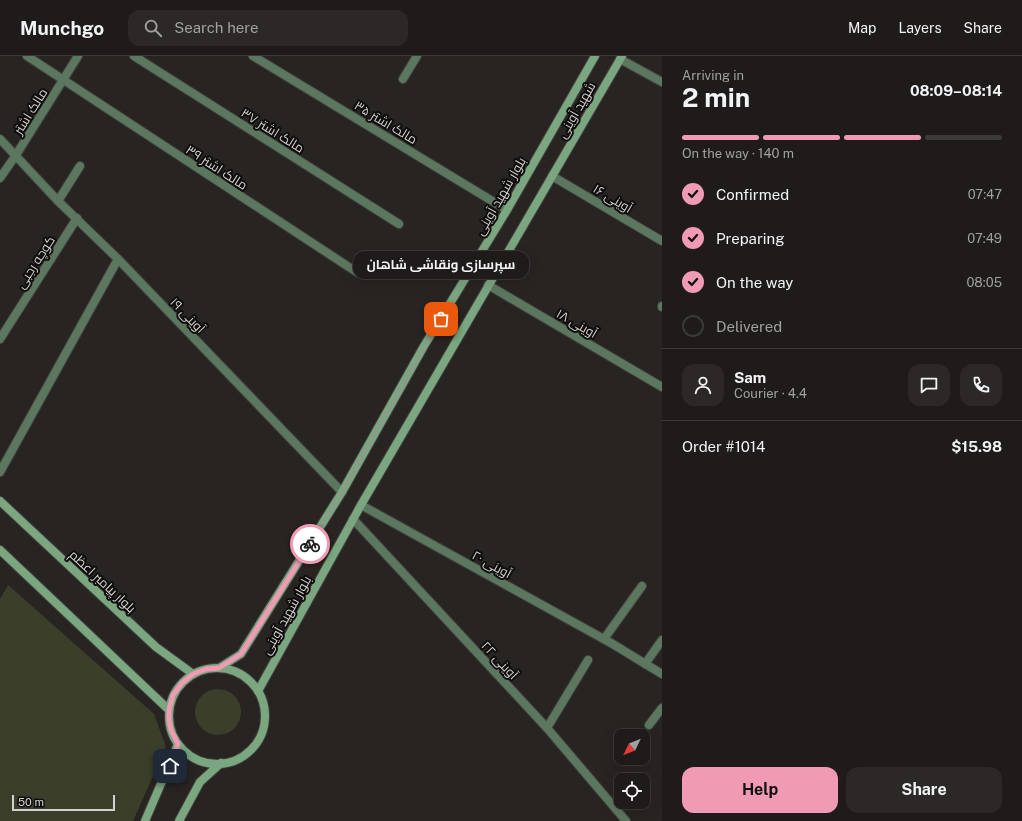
<!DOCTYPE html>
<meta charset="utf-8">
<style>
body{margin:0;font-family:"Public Sans",Cairo,sans-serif;background:#2b2827;color:#f1f3f6;height:100vh;display:flex;flex-direction:column;font-size:15px;white-space:nowrap}
*{box-sizing:border-box;margin:0}
p{font-size:13px;color:#a1a1a2}
.icon{flex:none;width:22px;height:22px;fill:none;stroke:currentColor;stroke-width:2;stroke-linecap:round;stroke-linejoin:round}
.map{position:relative;flex:1;overflow:hidden}
.sheet{display:flex;flex-direction:column;background:#1e1b1a;width:360px}
.sheet>*{flex:none}
.needle{width:26px;rotate:227deg}
.buttons{position:absolute;left:614px;top:673px;display:grid;gap:8px}
.buttons a{display:grid;place-items:center;width:36px;height:36px;border-radius:8px;background:#1e1b1a;box-shadow:0 4px 16px #0002,0 0 0 1px #3c3939;font-size:20px}
.scale{position:absolute;left:12px;bottom:10px;width:103px;box-sizing:border-box;padding-left:4px;border:2px solid #d3d1cf;border-top:0;font-size:11px;line-height:14px;white-space:nowrap;color:#d3d1cf;-webkit-text-stroke:3px #0f0e0d;paint-order:stroke}
.pin{position:absolute;display:grid;place-items:center;width:34px;height:34px;color:#fff;margin:-17px;border-radius:8px;box-shadow:0 2px 6px #0006}
.courier{position:absolute;display:grid;place-items:center;width:40px;height:40px;margin:-20px;border:3px solid #f19ab3;border-radius:50%;background:#fff;color:#222;box-shadow:0 1px 5px #0007}
.bubble{position:absolute;height:28px;border-radius:12px;background:#1e1b1a;box-shadow:0 4px 16px #0002,0 0 0 1px #3c3939;font-size:13px;font-weight:700;line-height:28px;text-align:center}
.head em{font-style:normal;font-weight:700}
.head div{display:flex;flex-direction:column-reverse}
.head{display:flex;align-items:center;justify-content:space-between;height:68px;padding:0 20px}
h1{font-size:26px;font-weight:700;line-height:30px}
.bar{display:grid;grid-template-columns:repeat(4,1fr);gap:6px 4px;align-content:center;height:48px;padding:0 20px}
.bar i{height:5px;border-radius:3px;background:#3c3939}
.bar .on{background:#f19ab3}
.bar p{grid-column:span 4}
.line{display:flex;align-items:center;gap:10px;padding:0 20px;border-top:1px solid #3c3939}
.line div{flex:1}
.round{display:grid;place-items:center;flex:none;width:42px;height:42px;border-radius:12px;background:#2b2827}
ol{padding:0 20px;list-style:none}
li{display:flex;align-items:center;gap:12px;height:44px}
li p{margin-inline-start:auto}
li .icon{padding:4px;border-radius:50%;background:#f19ab3;color:#111;stroke-width:4}
li:last-child{color:#a1a1a2}
li i{width:22px;height:22px;border:2px solid #3c3939;border-radius:50%}
.action{display:flex;gap:8px;margin-top:auto;padding:8px 20px}
.action a{flex:1;height:46px;border-radius:12px;background:#f19ab3;color:#111;font-size:16px;font-weight:700;line-height:46px;text-align:center}
.action a+a{background:#2b2827;color:#f1f3f6}
header{display:flex;align-items:center;gap:24px;box-sizing:border-box;height:56px;padding:0 20px;background:#1e1b1a;border-bottom:1px solid #3c3939}
header strong{font-size:19px}
nav{display:flex;gap:22px;margin-inline-start:auto;font-size:14px}
.search{width:280px;height:36px;background:#2b2827;display:flex;align-items:center;gap:10px;box-sizing:border-box;padding:0 14px;border-radius:12px;color:#a1a1a2;font-size:15px}
main{display:flex;flex:1;min-height:0}
.map>svg:first-child{display:block}
.green{fill:#3b3f2a}
.lines{fill:none;stroke-linecap:round;stroke-linejoin:round}
.minor-casing{stroke:#43403e;stroke-width:10}
.secondary-casing{stroke:#43403e;stroke-width:10}
.minor{stroke:#5c775f;stroke-width:8}
.secondary{stroke:#7aa680;stroke-width:8}
.done{stroke:#979492;stroke-width:4;stroke-dasharray:0 7.2}
.route{stroke:#f19ab3;stroke-width:5}
.labels{text-anchor:middle;stroke-width:4;stroke-linejoin:round;paint-order:stroke}
.street-label{font-size:13px;fill:#d3d1cf;stroke:#0f0e0d}
</style>
<header>
<strong>Munchgo</strong>
<div class="search"><svg class="icon" aria-label="search" viewBox="0 0 24 24"><circle cx="10" cy="10" r="6"/><path d="M15 15l6 6"/></svg>Search here</div>
<nav><a>Map</a><a>Layers</a><a>Share</a></nav>
</header>
<main>
<div class="map">
<svg width="662" height="765" viewBox="0 0 662 765">
<rect width="100%" height="100%" fill="#282422"/>
<g class="green">
<path d="M8,529L154,658L166,691L133,765H0V543Z"/>
<circle cx="218" cy="656" r="23"/>
</g>
<g class="lines">
<defs>
<g id="minor">
<path d="M27,0L358,217"/>
<path d="M134,0L399,168"/>
<path d="M253,0L507,154"/>
<path d="M620,3L662,26"/>
<path d="M403,23L417,0"/>
<path d="M0,83L58,145L118,203L342,436"/>
<path d="M552,120L662,185"/>
<path d="M0,122L16,99L78,0"/>
<path d="M58,145L80,110"/>
<path d="M488,229L662,331"/>
<path d="M662,251V250"/>
<path d="M0,283L77,162"/>
<path d="M0,416L118,203"/>
<path d="M361,449L611,587L662,618"/>
<path d="M353,463L547,672L626,765"/>
<path d="M604,583L642,530"/>
<path d="M645,608L662,584"/>
<path d="M649,669L662,652"/>
<path d="M547,672L588,604"/>
</g>
<g id="secondary">
<path d="M0,445L156,591L193,618"/>
<path d="M0,494L169,654"/>
<path d="M219,612L241,598L342,436L424,290L507,154L595,0"/>
<circle cx="217" cy="660" r="48"/>
<path d="M258,635L361,449L622,0"/>
<path d="M145,765L178,688"/>
<path d="M179,765L200,726L221,707"/>
</g>
</defs>
<use href="#minor" class="minor-casing"/>
<use href="#secondary" class="secondary-casing"/>
<use href="#minor" class="minor"/>
<use href="#secondary" class="secondary"/>
</g>
<g class="lines">
<path class="done" d="M310,488L342,436L441,263"/>
<path class="route" d="M170,710L178,688L171,674L169,664V654L173,639L182,627L193,618L206,613L219,612L241,598L310,488"/>
</g>
<g class="labels">
<g class="street-label">
<text transform="translate(576 54) rotate(-60)" y="5">شهید آوینی</text>
<text transform="translate(30 55) rotate(-58)" y="5">مالک اشتر</text>
<text transform="translate(386 66) rotate(31)" y="5">مالک اشتر ۳۵</text>
<text transform="translate(273 74) rotate(32)" y="5">مالک اشتر ۳۷</text>
<text transform="translate(217 111) rotate(33)" y="5">مالک اشتر ۳۹</text>
<text transform="translate(500 140) rotate(-60)" y="5">بلوار شهید آوینی</text>
<text transform="translate(613 142) rotate(31)" y="5">۱۶ آوینی</text>
<text transform="translate(35 206) rotate(-57)" y="5">کوچه رجبی</text>
<text transform="translate(188 259) rotate(46)" y="5">آوینی ۱۹</text>
<text transform="translate(577 267) rotate(30)" y="5">۱۸ آوینی</text>
<text transform="translate(492 508) rotate(29)" y="5">آوینی ۲۰</text>
<text transform="translate(103 525) rotate(43)" y="5">بلوار پیامبر اعظم</text>
<text transform="translate(286 559) rotate(-61)" y="5">بلوار شهید آوینی</text>
<text transform="translate(500 604) rotate(47)" y="5">آوینی ۲۲</text>
</g>
</g>
</svg>
<div class="buttons">
<a><svg class="needle" viewBox="-14 -14 28 28"><path d="M0-13l5 13h-10z" fill="#e53935"/><path d="M0 13l5-13h-10z" fill="#a1a1a2"/></svg></a>
<a><svg class="icon" aria-label="locate" viewBox="0 0 24 24"><circle cx="12" cy="12" r="6"/><path d="M12 2v4M12 18v4M2 12h4M18 12h4"/></svg></a>
</div>
<div class="scale">50 m</div>
<div class="pin" style="left:441px;top:263px;background:#ea580c"><svg class="icon" aria-label="bag" viewBox="0 0 24 24"><path d="M5 8h14l-1 12H6zM9 8a3 3 0 0 1 6 0"/></svg></div>
<div class="pin" style="left:170px;top:710px;background:#1f2937"><svg class="icon" aria-label="home" viewBox="0 0 24 24"><path d="M3 11l9-7 9 7M6 9v11h12V9"/></svg></div>
<div class="courier" style="left:310px;top:488px"><svg class="icon" aria-label="bike" viewBox="0 0 24 24"><circle cx="6" cy="16" r="4"/><circle cx="18" cy="16" r="4"/><path d="M6 16l4-8h5l3 8M10 8l3 8H6M13 5h3"/></svg></div>
<div class="bubble" style="left:353px;top:195px;width:176px">سپرسازی و‌نقاشی شاهان</div>
</div>
<section class="sheet">
<div class="head"><div><h1>2 min</h1><p>Arriving in</p></div><em>08:09–08:14</em></div>
<div class="bar"><i class="on"></i><i class="on"></i><i class="on"></i><i></i><p>On the way · 140 m</p></div>
<ol>
<li><svg class="icon" aria-label="check" viewBox="0 0 24 24"><path d="M5 12l5 5 9-10"/></svg>Confirmed<p>07:47</p></li>
<li><svg class="icon" aria-label="check" viewBox="0 0 24 24"><path d="M5 12l5 5 9-10"/></svg>Preparing<p>07:49</p></li>
<li><svg class="icon" aria-label="check" viewBox="0 0 24 24"><path d="M5 12l5 5 9-10"/></svg>On the way<p>08:05</p></li>
<li><i></i>Delivered</li>
</ol>
<div class="line" style="height:72px"><a class="round"><svg class="icon" aria-label="person" viewBox="0 0 24 24"><circle cx="12" cy="8" r="4"/><path d="M4 21q1-7 8-7t8 7"/></svg></a><div><b>Sam</b><p>Courier · 4.4</p></div><a class="round"><svg class="icon" aria-label="chat" viewBox="0 0 24 24"><path d="M4 5h16v11H9l-5 4z"/></svg></a><a class="round"><svg class="icon" aria-label="phone" viewBox="0 0 24 24"><path d="M5 4h4l2 5-3 2q2 4 5 5l2-3 5 2v4C11 20 4 13 5 4z"/></svg></a></div>
<div class="line" style="height:52px"><div>Order #1014</div><b>$15.98</b></div>
<div class="action"><a>Help</a><a>Share</a></div>
</section>
</main>
